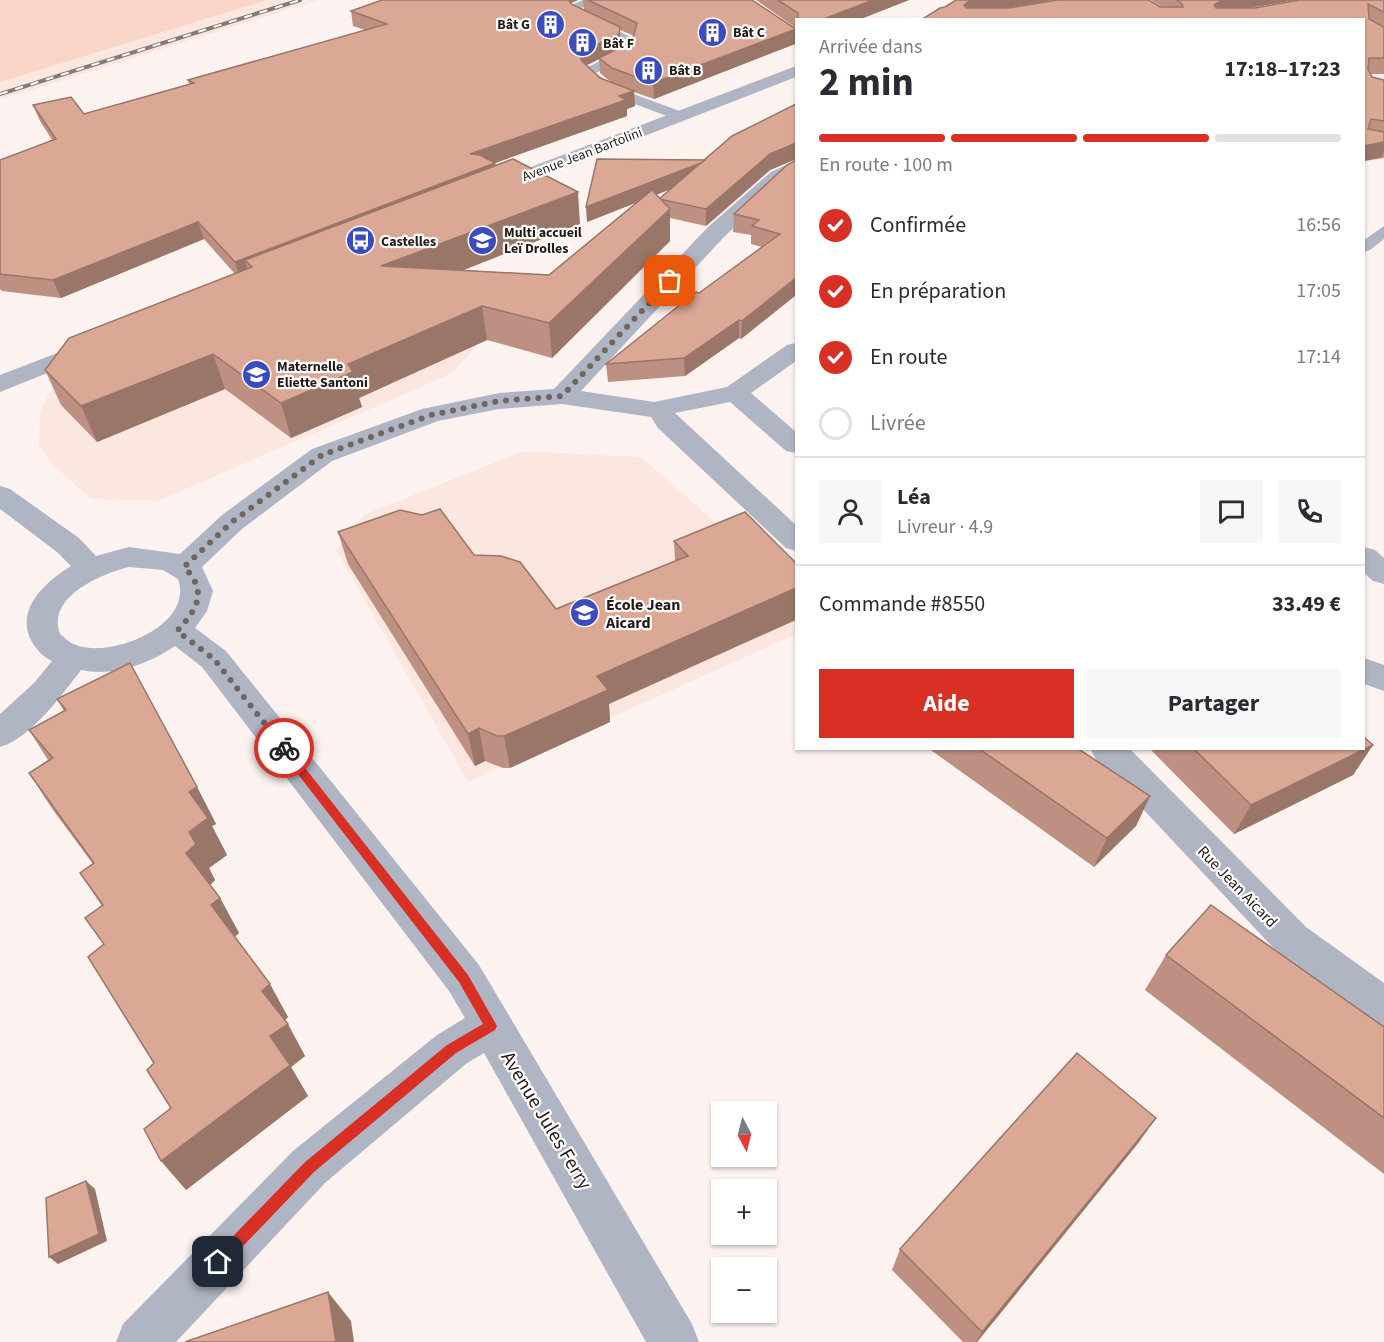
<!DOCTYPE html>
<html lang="fr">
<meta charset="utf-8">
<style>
body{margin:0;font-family:"Source Sans 3",sans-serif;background:#f7f7f7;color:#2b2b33;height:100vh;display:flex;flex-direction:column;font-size:22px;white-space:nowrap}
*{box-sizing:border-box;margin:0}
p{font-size:20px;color:#7c7c81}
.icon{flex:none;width:33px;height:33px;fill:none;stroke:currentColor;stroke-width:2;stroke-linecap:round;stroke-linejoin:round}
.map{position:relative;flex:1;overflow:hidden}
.details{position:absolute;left:795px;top:18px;width:570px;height:732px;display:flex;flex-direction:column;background:#fff;border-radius:0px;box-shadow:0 2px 4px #0004}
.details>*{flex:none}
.needle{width:39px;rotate:173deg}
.controls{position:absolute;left:711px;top:1101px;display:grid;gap:12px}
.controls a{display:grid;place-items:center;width:66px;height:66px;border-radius:0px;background:#fff;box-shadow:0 2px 4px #0004;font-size:30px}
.pin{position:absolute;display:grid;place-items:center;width:51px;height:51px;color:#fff;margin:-26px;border-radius:12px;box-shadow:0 3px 9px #0006}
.courier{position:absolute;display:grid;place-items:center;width:60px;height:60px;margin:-30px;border:4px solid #d93025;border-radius:50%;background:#fff;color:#222;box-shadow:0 2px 8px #0007}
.overview em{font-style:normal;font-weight:700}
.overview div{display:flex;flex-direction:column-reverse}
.overview{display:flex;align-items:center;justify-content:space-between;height:102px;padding:0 24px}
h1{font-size:39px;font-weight:700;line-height:45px}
.bar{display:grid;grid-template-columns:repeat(4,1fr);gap:9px 6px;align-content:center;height:72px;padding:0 24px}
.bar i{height:8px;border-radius:4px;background:#e1e1e2}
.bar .on{background:#d93025}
.bar p{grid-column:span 4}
.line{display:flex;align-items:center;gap:15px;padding:0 24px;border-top:2px solid #e1e1e2}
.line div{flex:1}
.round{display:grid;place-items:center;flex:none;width:63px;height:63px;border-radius:0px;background:#f7f7f7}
ol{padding:0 24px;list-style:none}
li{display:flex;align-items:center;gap:18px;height:66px}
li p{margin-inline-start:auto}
li .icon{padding:6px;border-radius:50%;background:#d93025;color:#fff;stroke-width:4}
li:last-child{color:#7c7c81}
li i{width:33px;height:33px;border:3px solid #e1e1e2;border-radius:50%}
.button{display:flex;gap:12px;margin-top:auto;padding:12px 24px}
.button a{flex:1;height:69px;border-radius:0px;background:#d93025;color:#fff;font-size:24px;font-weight:700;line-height:69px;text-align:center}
.button a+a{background:#f7f7f7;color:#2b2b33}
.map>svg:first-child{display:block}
.built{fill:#fbe7e0}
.green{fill:#f9d5c8}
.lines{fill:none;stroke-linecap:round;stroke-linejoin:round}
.lane{fill:#b0b5c4;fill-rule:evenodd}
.street{fill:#b0b5c4;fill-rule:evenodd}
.rail-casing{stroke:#857a76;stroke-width:4}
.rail{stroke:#fff;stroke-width:2;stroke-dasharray:8;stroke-linecap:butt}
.wall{fill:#bd9081;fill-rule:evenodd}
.shaded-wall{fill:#9a7669}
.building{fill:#dca896;stroke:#9a7669;stroke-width:1.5}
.route{fill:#d93025}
.done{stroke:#716560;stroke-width:6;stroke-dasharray:0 10.8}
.labels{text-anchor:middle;stroke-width:4.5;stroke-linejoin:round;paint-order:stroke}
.far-poi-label{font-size:14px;font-weight:bold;fill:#261813;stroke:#fff;text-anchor:start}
.far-street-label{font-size:14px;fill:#261813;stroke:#fff}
.poi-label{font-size:16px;font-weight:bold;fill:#261813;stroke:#fff;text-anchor:start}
.street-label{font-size:16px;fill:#261813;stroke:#fff}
.near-street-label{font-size:20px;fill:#261813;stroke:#fff}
</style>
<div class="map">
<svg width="1384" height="1342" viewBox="0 0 1384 1342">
<rect width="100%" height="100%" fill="#fcf3f0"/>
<g class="built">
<path d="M267,0H318L0,100V82Z"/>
<path d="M490,329L453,373L158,501L91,499L51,463L39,446L40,412L58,376Z"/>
<path d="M523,451L641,457L796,593V634L468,782L336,550L364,515Z"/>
</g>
<path class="green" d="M0,0H267L0,82Z"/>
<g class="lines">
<g class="lane">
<path d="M583,0H601L581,8L583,14L635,39L632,55L596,73L612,86L685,113V119H675L602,92L584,75V69L622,50L623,41L574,18L569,6Z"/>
<path d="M1384,226V239L1370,250L1364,252V240Z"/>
</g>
<g class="street">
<path d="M734,0H752L796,30V42L790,40Z"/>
<path d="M796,66V77L503,191H489L486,187L489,183Z"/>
<path d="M796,160V174L785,180L724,237L581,391L654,402L727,387L787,345L796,343V361L751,393L796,432V453L786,451L730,402L675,413L796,525V551L786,548L658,428L651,417L562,404L499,409L438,421L332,461L242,529L202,567L213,591L207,611L195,628L226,651L479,965L692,1324L699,1342H646L484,1053L467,1063L325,1183L176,1342H116L123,1324L293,1151L437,1035L465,1018L449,991L202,667L175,646C149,664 113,677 81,670C62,695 31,738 0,747V714L34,683L52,661C43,657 37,650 32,642C14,610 45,582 71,566L57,552L0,509V486L10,489L79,538L96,556L129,547L180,554L222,515L312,449L422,409L499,393L554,389L708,227L771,172ZM129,567L163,570L178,579C194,624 116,657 79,646C71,644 66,639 60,634C46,597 101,574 129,567Z"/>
<path d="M91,340L100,342L103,347L100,352L0,392V375Z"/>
<path d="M1364,547L1375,550L1384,558V584L1373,581L1364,573Z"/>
<path d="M1364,658L1384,665V691L1364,684Z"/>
<path d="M1090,748H1129L1306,927L1384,983V1026L1369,1021L1278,953L1095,758Z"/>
</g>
<defs>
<path id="rail" d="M0,94L300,0"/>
</defs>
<use href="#rail" class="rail-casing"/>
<use href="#rail" class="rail"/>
</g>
<g class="wall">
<path d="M382,0H578L571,3V4L584,11L583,0H752L796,29L795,44L654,99L634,92L635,106L627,109V116L495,163L496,165L580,224L463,270L549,275L638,202L587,222L705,160L796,104V159L770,170L706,226L670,218V241L552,358L487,340L359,398L362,407L291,438L225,389L97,442L61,405L45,370L235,274L204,239L61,298L2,291L0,289V160L52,140L40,121L33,105L84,114L189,85L188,80L365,30L353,26L351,11ZM620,30L634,36L632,42L620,48ZM599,59L600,73L611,82L600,78L587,65ZM671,189L660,198L656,195Z"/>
<path d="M756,0H909L858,20H796V28Z"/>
<path d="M1056,0L1006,8L1162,7L1151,0H1295L1250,8L1384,0V74H1370L1372,77L1384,80V158L1364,161V20H921Z"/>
<path d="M796,160V295L741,339L739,338L685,376L608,382L606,364L699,293L762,247L751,244V235L733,232L734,214Z"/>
<path d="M745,512L609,704L610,722L510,768H503L485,761L475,766L348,564L338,532L474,555L556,609L675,561L674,541Z"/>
<path d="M57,699L197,787L216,824L212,826L227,855L209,868L215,880L210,885L220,898L239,933L235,936L288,1017L285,1020L305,1056L291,1067L308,1096L186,1190L171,1108L154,1063L104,944L102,906L80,873L93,864L53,810L29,773L48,760L29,730L64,711Z"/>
<path d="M1373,745L1353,775L1234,834L1149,748H1364Z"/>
<path d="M928,748H1077L1150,796L1136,826L1094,867Z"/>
<path d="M1166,955L1384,1027V1174L1145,990Z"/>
<path d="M1139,1142L977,1342H963L892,1270L900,1249Z"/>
</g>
<g class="shaded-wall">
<path d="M567,0H578L567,5Z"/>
<path d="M873,0H909L858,20H821Z"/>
<path d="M971,0H1056L972,13L964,5Z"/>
<path d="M1222,0H1295L1220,13L1214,5Z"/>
<path d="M620,27V49L583,67L581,60L582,52Z"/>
<path d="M796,29L795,44L654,99L653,83Z"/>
<path d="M634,91L635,106L627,109V116L495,163L497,180L245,260L249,276L240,279L235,262L470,154Z"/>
<path d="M1384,142V151L1382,157L1364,161V146Z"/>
<path d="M796,143V159L770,170L706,226V209L770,154Z"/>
<path d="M706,161V175L587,222L586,207Z"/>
<path d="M578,192L580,224L388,300L381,266Z"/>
<path d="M670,209V241L552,358L549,323Z"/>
<path d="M198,222L204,239L61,298L53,280Z"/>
<path d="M796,278V295L741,339L742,321Z"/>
<path d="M482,306L487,340L359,398L362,407L291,438L281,403L348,364Z"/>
<path d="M739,320V338L685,376L684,358Z"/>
<path d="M213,354L225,389L97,442L81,406Z"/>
<path d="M796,588V620L609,704L610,722L510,768L504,736L597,676Z"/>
<path d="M479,728L485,761L475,766L468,734Z"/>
<path d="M1373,745L1353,775L1234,834L1251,805Z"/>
<path d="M197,787L216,824L212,826L227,855L209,868L215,880L206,889L186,853L189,832V792Z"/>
<path d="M1150,796L1136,826L1094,867L1107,838Z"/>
<path d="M220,898L239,933L231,940L211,905Z"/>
<path d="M270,984L288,1017L281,1024L262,991Z"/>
<path d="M288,1024L305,1056L291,1067L308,1096L186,1190L161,1161L270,1036Z"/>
<path d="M1156,1118L1139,1142L977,1342H976L982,1332Z"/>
<path d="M86,1181L95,1189L107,1241L58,1264L49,1257Z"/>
<path d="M328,1292L351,1321L354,1342H336Z"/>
</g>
<g class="building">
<path d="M382,0H569L571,4L620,27L619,34L582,52L581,60L600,78L634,91L619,96L626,100L470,154L480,155L495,163L235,262L198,222L53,280L0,274V160L56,139L33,105L71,97L84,114L194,83L188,80L387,24L351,11Z"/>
<path d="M588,0H752L796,29L653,83L612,68L599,58L632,42L637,23Z"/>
<path d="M778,0H873L821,20H798V13Z"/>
<path d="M956,0H971L964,5L966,8H1009L1058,0H1149L1160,7H1183L1182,4L1177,0H1222L1214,5L1216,8H1255L1299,0H1384V12L1368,4L1369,19L1384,27V58H1369L1368,69L1372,77L1384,80V121L1371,119L1368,129L1384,132V142L1364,146V20H921L940,8L945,7Z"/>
<path d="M796,104V143L770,154L706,209L659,199L732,136Z"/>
<path d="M513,159L578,192L381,266L549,275L652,190L670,209L549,323L482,306L348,364L353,372L281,403L213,354L81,406L45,370L69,338L252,267L245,260Z"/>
<path d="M597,159L705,160L701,163L586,207Z"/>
<path d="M796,160V278L742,321L739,320L684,358L606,364L696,292L699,293L780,234L752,226L759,220L734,214L787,165Z"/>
<path d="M440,509L474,555L501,556L520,562L556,609L688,556L674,541L745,512L796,563V588L597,676L608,690L504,736H497L479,728L468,734L338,532L400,510L422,515Z"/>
<path d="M130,663L197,787L189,792L208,818L189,832L196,844L186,853L220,898L211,905L270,984L262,991L288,1024L270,1036L290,1065L161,1161L144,1129L171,1108L147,1070L154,1063L88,957L104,944L85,918L103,905L80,873L94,863L29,773L53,758L29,730L66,710L57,699Z"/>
<path d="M1364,737L1373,745L1251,805L1193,748H1364Z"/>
<path d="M978,748H1077L1150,796L1107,838Z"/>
<path d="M1211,905L1384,1027V1118L1166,955Z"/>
<path d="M1077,1053L1156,1118L982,1332L900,1249Z"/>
<path d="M86,1181L99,1234L49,1257L46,1198Z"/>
<path d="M328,1292L336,1342H185Z"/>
</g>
<path class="route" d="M284,744L287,745L468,975L497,1026L495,1030L456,1053L314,1172L223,1267L218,1269L211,1262L213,1257L304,1163L447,1045L483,1024L459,982L280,751V745Z"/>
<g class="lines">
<path class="done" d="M284,748L214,659L177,631C198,609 208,591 184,567L232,522L322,455L431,415L499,401L562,396L670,281"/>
</g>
<defs>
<symbol id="building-disc" viewBox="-11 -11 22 22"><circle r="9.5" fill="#3c4bbe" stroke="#fff"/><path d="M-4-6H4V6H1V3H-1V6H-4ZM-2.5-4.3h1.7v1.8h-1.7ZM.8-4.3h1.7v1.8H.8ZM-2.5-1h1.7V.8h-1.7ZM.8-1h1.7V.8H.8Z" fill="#fff"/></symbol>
<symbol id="school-disc" viewBox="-11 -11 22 22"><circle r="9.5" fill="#3c4bbe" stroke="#fff"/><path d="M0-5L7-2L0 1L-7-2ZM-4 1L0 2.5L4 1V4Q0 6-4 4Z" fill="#fff"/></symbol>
<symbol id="bus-disc" viewBox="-11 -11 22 22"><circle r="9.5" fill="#3c4bbe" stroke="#fff"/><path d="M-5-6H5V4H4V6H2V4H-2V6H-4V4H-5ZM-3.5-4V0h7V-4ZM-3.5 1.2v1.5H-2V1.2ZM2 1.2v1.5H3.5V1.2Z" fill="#fff"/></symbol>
</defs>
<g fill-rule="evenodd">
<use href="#building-disc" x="534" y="8" width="33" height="33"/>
<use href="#building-disc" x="696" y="16" width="33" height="33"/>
<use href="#building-disc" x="566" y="26" width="33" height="33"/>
<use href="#building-disc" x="632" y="54" width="33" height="33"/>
<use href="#school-disc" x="466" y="224" width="33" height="33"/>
<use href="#bus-disc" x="344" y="224" width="33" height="33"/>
<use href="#school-disc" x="240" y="358" width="33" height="33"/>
<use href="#school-disc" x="568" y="596" width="33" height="33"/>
</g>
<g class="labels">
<g class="far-poi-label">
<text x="530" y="29" text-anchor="end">Bât G</text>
<text x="733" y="37">Bât C</text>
<text x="603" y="48">Bât F</text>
<text x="669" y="75">Bât B</text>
<text x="504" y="237">Multi accueil<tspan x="504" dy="16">Leï Drolles</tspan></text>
<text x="381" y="246">Castelles</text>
<text x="277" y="371">Maternelle<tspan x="277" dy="16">Eliette Santoni</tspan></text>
</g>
<g class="far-street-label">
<text transform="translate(582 154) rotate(-21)" y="5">Avenue Jean Bartolini</text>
</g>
<g class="poi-label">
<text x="606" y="610">École Jean<tspan x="606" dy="18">Aicard</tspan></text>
</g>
<g class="street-label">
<text transform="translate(1238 886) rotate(46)" y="6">Rue Jean Aicard</text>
</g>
<g class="near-street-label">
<text transform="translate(547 1120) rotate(59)" y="7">Avenue Jules Ferry</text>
</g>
</g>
</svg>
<div class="controls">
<a><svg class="needle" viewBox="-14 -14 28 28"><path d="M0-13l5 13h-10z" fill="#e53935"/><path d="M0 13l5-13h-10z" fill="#7c7c81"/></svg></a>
<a>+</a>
<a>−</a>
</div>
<div class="pin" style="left:670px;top:281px;background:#ea580c"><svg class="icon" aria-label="bag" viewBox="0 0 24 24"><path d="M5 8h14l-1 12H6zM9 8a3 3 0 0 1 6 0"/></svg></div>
<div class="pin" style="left:218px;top:1262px;background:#1f2937"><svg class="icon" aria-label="home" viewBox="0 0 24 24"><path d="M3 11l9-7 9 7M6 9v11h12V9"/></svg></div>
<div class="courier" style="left:284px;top:748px"><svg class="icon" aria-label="bike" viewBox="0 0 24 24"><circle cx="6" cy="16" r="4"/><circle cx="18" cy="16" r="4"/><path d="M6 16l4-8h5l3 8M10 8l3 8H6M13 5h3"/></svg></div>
<section class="details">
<div class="overview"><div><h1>2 min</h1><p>Arrivée dans</p></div><em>17:18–17:23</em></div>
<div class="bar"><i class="on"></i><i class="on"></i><i class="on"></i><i></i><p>En route · 100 m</p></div>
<ol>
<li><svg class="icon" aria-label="check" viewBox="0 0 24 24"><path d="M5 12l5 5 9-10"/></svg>Confirmée<p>16:56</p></li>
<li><svg class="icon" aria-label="check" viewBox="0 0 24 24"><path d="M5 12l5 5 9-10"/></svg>En préparation<p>17:05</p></li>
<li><svg class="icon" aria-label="check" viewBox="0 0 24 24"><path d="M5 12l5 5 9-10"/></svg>En route<p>17:14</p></li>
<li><i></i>Livrée</li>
</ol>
<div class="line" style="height:108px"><a class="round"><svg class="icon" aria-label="person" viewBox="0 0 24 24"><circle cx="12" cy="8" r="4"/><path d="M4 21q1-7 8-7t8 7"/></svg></a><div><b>Léa</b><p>Livreur · 4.9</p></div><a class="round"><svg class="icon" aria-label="chat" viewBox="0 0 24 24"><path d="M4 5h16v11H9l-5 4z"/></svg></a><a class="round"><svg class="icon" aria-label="phone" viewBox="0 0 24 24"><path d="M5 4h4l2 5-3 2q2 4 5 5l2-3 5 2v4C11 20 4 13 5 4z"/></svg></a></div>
<div class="line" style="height:78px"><div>Commande #8550</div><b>33.49 €</b></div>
<div class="button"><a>Aide</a><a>Partager</a></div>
</section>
</div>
